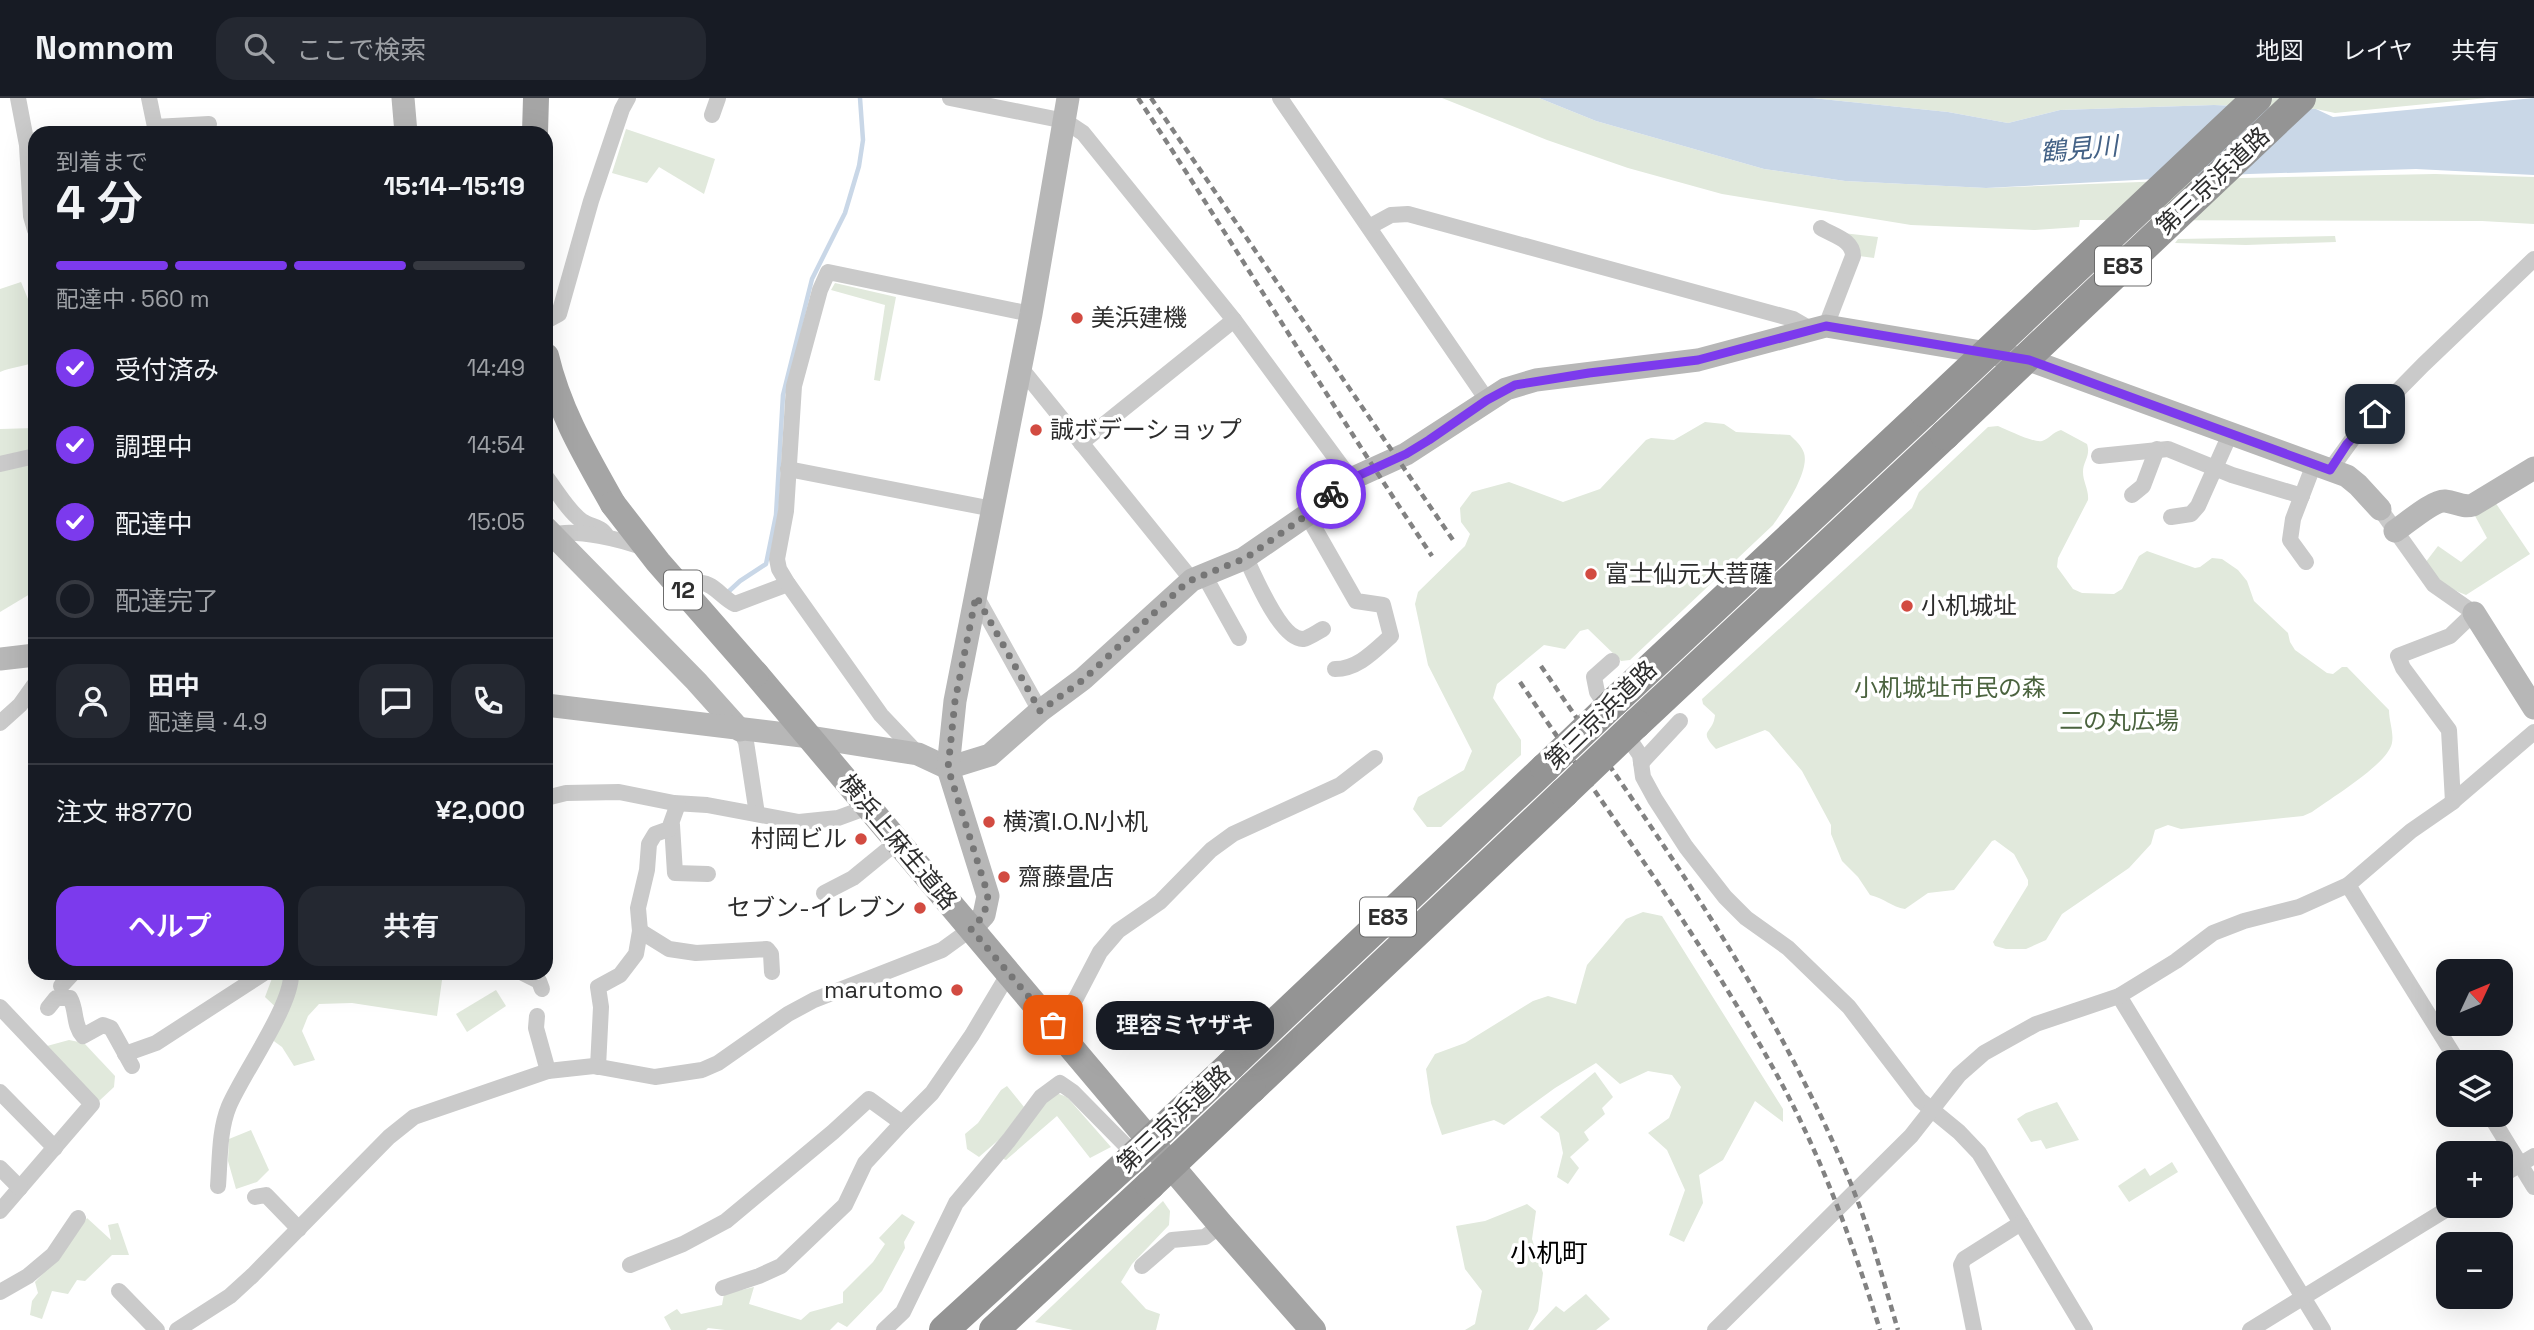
<!DOCTYPE html>
<html lang="ja">
<meta charset="utf-8">
<style>
body{margin:0;font-family:"Space Grotesk","Noto Sans JP",sans-serif;background:#242831;color:#f1f3f6;height:100vh;display:flex;flex-direction:column;font-size:26px;white-space:nowrap}
*{box-sizing:border-box;margin:0}
p{font-size:23px;color:#9ea1a6}
.icon{flex:none;width:38px;height:38px;fill:none;stroke:currentColor;stroke-width:2;stroke-linecap:round;stroke-linejoin:round}
.map{position:relative;flex:1;overflow:hidden}
.drawer{position:absolute;left:28px;top:28px;width:525px;height:854px;display:flex;flex-direction:column;background:#171b24;border-radius:21px;box-shadow:0 7px 28px #0002}
.drawer>*{flex:none}
.needle{width:46px;rotate:46deg}
.fabs{position:absolute;left:2436px;top:861px;display:grid;gap:14px}
.fabs a{display:grid;place-items:center;width:77px;height:77px;border-radius:14px;background:#171b24;box-shadow:0 7px 28px #0002;font-size:35px}
.pin{position:absolute;display:grid;place-items:center;width:60px;height:60px;color:#fff;margin:-30px;border-radius:14px;box-shadow:0 4px 10px #0006}
.courier{position:absolute;display:grid;place-items:center;width:70px;height:70px;margin:-35px;border:5px solid #7c3aed;border-radius:50%;background:#fff;color:#222;box-shadow:0 2px 9px #0007}
.bubble{position:absolute;height:49px;border-radius:21px;background:#171b24;box-shadow:0 7px 28px #0002;font-size:23px;font-weight:600;line-height:49px;text-align:center}
.overview em{font-style:normal;font-weight:600}
.overview div{display:flex;flex-direction:column-reverse}
.overview{display:flex;align-items:center;justify-content:space-between;height:119px;padding:0 28px}
h1{font-size:46px;font-weight:600;line-height:52px}
.bar{display:grid;grid-template-columns:repeat(4,1fr);gap:10px 7px;align-content:center;height:84px;padding:0 28px}
.bar i{height:9px;border-radius:5px;background:#363941}
.bar .selected{background:#7c3aed}
.bar p{grid-column:span 4}
.line{display:flex;align-items:center;gap:18px;padding:0 28px;border-top:2px solid #363941}
.line div{flex:1}
.round{display:grid;place-items:center;flex:none;width:74px;height:74px;border-radius:21px;background:#242831}
ol{padding:0 28px;list-style:none}
li{display:flex;align-items:center;gap:21px;height:77px}
li p{margin-inline-start:auto}
li .icon{padding:7px;border-radius:50%;background:#7c3aed;color:#fff;stroke-width:4}
li:last-child{color:#9ea1a6}
li i{width:38px;height:38px;border:4px solid #363941;border-radius:50%}
.button{display:flex;gap:14px;margin-top:auto;padding:14px 28px}
.button a{flex:1;height:80px;border-radius:21px;background:#7c3aed;color:#fff;font-size:28px;font-weight:600;line-height:80px;text-align:center}
.button a+a{background:#242831;color:#f1f3f6}
header{display:flex;align-items:center;gap:42px;box-sizing:border-box;height:98px;padding:0 35px;background:#171b24;border-bottom:2px solid #363941}
header strong{font-size:33px}
nav{display:flex;gap:38px;margin-inline-start:auto;font-size:24px}
.search{width:490px;height:63px;background:#242831;display:flex;align-items:center;gap:18px;box-sizing:border-box;padding:0 24px;border-radius:21px;color:#9ea1a6;font-size:26px}
.map>svg:first-child{display:block}
.green{fill:#e1e9dc}
.water{fill:#c9d7e7}
.lines{fill:none;stroke-linecap:round;stroke-linejoin:round}
.stream{stroke:#c9d7e7;stroke-width:4.5}
.street{stroke:#cacaca;stroke-width:16}
.secondary{stroke:#b7b7b7;stroke-width:23}
.primary{stroke:#a5a5a5;stroke-width:26}
.highway{stroke:#949494;stroke-width:30}
.rail{stroke:#828282;stroke-width:4.5;stroke-dasharray:7 5;stroke-linecap:butt}
.primary-bridge{stroke:#a5a5a5;stroke-width:26}
.highway-bridge{stroke:#949494;stroke-width:30}
.done{stroke:#767676;stroke-width:7;stroke-dasharray:0 12.6}
.route{stroke:#7c3aed;stroke-width:9}
.poi-dot{fill:#d24b41;stroke:#fff;stroke-width:2.5}
.labels{text-anchor:middle;stroke-width:7;stroke-linejoin:round;paint-order:stroke}
.shield{fill:#fff;stroke:#6c6c6c;stroke-width:2}
.shield-label{font-size:23px;font-weight:bold;fill:#2d2d2d}
.street-label{font-size:24px;fill:#2d2d2d;stroke:#fff}
.poi-label{font-size:24px;fill:#2d2d2d;stroke:#fff;text-anchor:start}
.park-label{font-size:24px;fill:#4b633f;stroke:#fff}
.water-label{font-size:26px;font-style:italic;fill:#446286;stroke:#fff}
.neighbourhood-label{font-size:26px;fill:#000;stroke:#fff}
</style>
<header>
<strong>Nomnom</strong>
<div class="search"><svg class="icon" aria-label="search" viewBox="0 0 24 24"><circle cx="10" cy="10" r="6"/><path d="M15 15l6 6"/></svg>ここで検索</div>
<nav><a>地図</a><a>レイヤ</a><a>共有</a></nav>
</header>
<div class="map">
<svg width="2534" height="1232" viewBox="0 0 2534 1232">
<rect width="100%" height="100%" fill="#fff"/>
<g class="green">
<path d="M1442,0H1539L1596,23L1764,71L1845,83L1986,90L2242,80L2435,76L2534,79V126L2482,123L2080,122L2079,129L2035,132L1911,127L1722,96L1628,70L1547,42Z"/>
<path d="M1812,0H2487L2335,15L2316,11L2214,7L2060,12L2008,25L1948,14Z"/>
<path d="M626,31L715,61L704,96L659,69L647,85L612,75Z"/>
<path d="M1834,134L1878,139L1874,160L1859,158Z"/>
<path d="M2335,138L2336,144L2246,147L2175,145L2178,141Z"/>
<path d="M21,184L35,218V264C22,269 12,269 0,274V191Z"/>
<path d="M835,185L896,199L880,283L874,282L885,207L831,192Z"/>
<path d="M1705,324L1724,326L1736,334L1790,337C1795,342 1802,348 1804,355C1810,373 1783,413 1773,427L1630,562L1621,563L1588,531L1580,533L1565,551L1544,547L1497,586L1493,600L1521,642V657L1441,729H1427L1413,711L1418,699L1464,672L1472,653L1428,567L1415,506L1418,494L1465,448L1470,436L1461,424L1460,410L1472,394L1509,384L1563,404L1600,391L1646,342L1651,340L1674,342Z"/>
<path d="M1998,328C2008,332 2033,345 2042,343C2049,341 2053,334 2061,332L2087,346C2091,358 2083,363 2083,374C2083,384 2089,392 2088,402L2058,460L2057,469L2073,491L2082,495L2114,496L2122,491L2139,458L2147,453L2195,470L2200,469L2212,460L2222,461L2238,472L2247,483L2254,503L2288,535L2290,544L2295,552L2327,575L2333,576L2342,569H2347L2389,612C2389,623 2394,635 2392,645C2388,666 2331,700 2312,714L2303,718L2181,731L2168,727L2155,732L2151,746L2129,770L2062,816L2046,842L2026,851H2006L1995,848L1993,844L2028,787V782L2014,756L1995,742L1992,743L1954,792L1928,795L1905,811C1892,809 1884,800 1870,797L1858,779L1842,763L1831,736V727L1802,673L1769,634L1765,632L1716,651C1697,631 1713,637 1715,617L1703,606L1702,601L1912,410L1919,394L1988,329Z"/>
<path d="M35,330V493L0,514V331Z"/>
<path d="M2495,404L2530,456L2466,497C2447,490 2436,481 2425,465L2438,448L2461,464L2487,440L2474,416Z"/>
<path d="M1643,814L1662,818L1783,1011V1024L1755,1003L1723,1062L1699,1077L1703,1105L1684,1144L1669,1137L1685,1092L1667,1052L1648,1035L1669,1020L1681,989L1672,977L1648,973L1620,986L1596,965L1555,990L1504,1027L1494,1022L1442,1037L1431,1005L1426,971L1435,956L1465,945L1533,903L1548,898L1576,906L1587,867L1626,821Z"/>
<path d="M274,875H443L437,918L352,905L319,906L308,918L302,933L315,962L294,968L282,949L271,941L283,916L265,899Z"/>
<path d="M496,892L506,908L467,934L456,916Z"/>
<path d="M69,942L84,945L115,978L114,989L99,1003L47,948Z"/>
<path d="M1595,974L1613,999L1602,1010L1605,1016L1584,1034L1589,1042L1570,1059L1579,1070L1568,1086L1557,1079L1563,1055L1559,1035L1540,1019Z"/>
<path d="M1007,988L1024,1009L1002,1039L979,1059L967,1051L965,1036L978,1025L1001,992Z"/>
<path d="M1054,994L1067,999L1111,1049L1090,1060L1057,1018L1006,1062L1001,1060Z"/>
<path d="M2057,1004L2079,1042L2046,1051L2041,1042L2031,1044L2017,1021L2026,1015Z"/>
<path d="M251,1032L269,1072L257,1084L236,1091L228,1063L229,1041Z"/>
<path d="M2172,1064L2178,1074L2129,1104L2118,1088L2145,1070L2150,1078Z"/>
<path d="M1163,1103L1170,1113L1169,1127L1132,1166L1121,1184L1146,1211L1160,1216L1156,1232H1073L1035,1224Z"/>
<path d="M1527,1106L1536,1113L1532,1141L1543,1175L1538,1213L1528,1232H1465L1475,1226L1482,1193L1465,1171L1456,1128L1485,1123Z"/>
<path d="M902,1116L915,1124L904,1144L905,1150L882,1193L847,1229L838,1224L830,1232H725L708,1230L706,1232H671L664,1219L677,1211L681,1216L722,1207L724,1196L754,1189L749,1206L801,1222L810,1214L843,1205V1194L873,1164L885,1146L879,1140Z"/>
<path d="M87,1120L111,1142L108,1127L118,1125L129,1157H112L85,1183L77,1182L68,1196L52,1193L42,1221L30,1217L32,1203L38,1195L35,1184L65,1152Z"/>
<path d="M1586,1196L1610,1221L1596,1232H1533L1556,1208L1564,1214Z"/>
</g>
<path class="water" d="M1539,0H1812L1948,14L2008,25L2060,12L2214,7L2316,11L2333,19L2534,0V77L2416,71L2249,76L1986,90L1845,83L1764,71L1596,23Z"/>
<g class="lines">
<path class="stream" d="M727,495L740,483L766,466L776,417L783,297L812,181L845,115L859,68L863,42L860,0"/>
<g class="street">
<path d="M18,0L27,47L31,118L35,132"/>
<path d="M149,0L155,29L209,26"/>
<path d="M950,0L1065,23L1083,35L1234,222L1351,381"/>
<path d="M1280,0L1487,302"/>
<path d="M712,17L718,0"/>
<path d="M1369,129L1391,117L1408,116L1793,221L1812,232"/>
<path d="M1821,130C1834,138 1853,142 1853,158L1826,228"/>
<path d="M546,223L559,216L591,103L622,11L628,0"/>
<path d="M1020,269L1192,482"/>
<path d="M1081,345L1234,222"/>
<path d="M2099,358L2168,351L2232,377L2302,398"/>
<path d="M0,366L35,358"/>
<path d="M788,371L993,411"/>
<path d="M2330,372L2359,332L2423,267L2534,161"/>
<path d="M546,379C557,393 568,413 582,423C590,429 601,428 606,437"/>
<path d="M2132,397L2143,388L2157,351"/>
<path d="M2380,411L2434,487L2474,515L2450,538L2398,558L2403,570L2449,632L2453,704"/>
<path d="M1307,417L1356,503L1383,507L1391,538C1374,553 1358,571 1335,571"/>
<path d="M2171,419L2191,416L2198,408L2231,334"/>
<path d="M553,437C575,430 624,442 646,451"/>
<path d="M1246,460C1254,477 1281,542 1303,541C1309,540 1317,534 1323,531"/>
<path d="M2306,464L2290,442L2293,421L2314,366"/>
<path d="M1204,477L1239,540"/>
<path d="M676,490C684,489 692,485 700,485C713,484 723,501 735,506L788,486"/>
<path d="M976,498L1040,613"/>
<path d="M1610,613L1597,594L1594,579L1612,563"/>
<path d="M0,625L20,607L35,586"/>
<path d="M740,632L746,644L757,716"/>
<path d="M1623,632L1640,657L1643,679L1655,701L1686,749L1725,799L1746,820L1788,850L1849,909L1920,1002L1959,1034L1979,1055L2085,1232"/>
<path d="M918,656L881,617L788,486L779,471L777,461L786,413L794,288L820,192L828,174L1031,216"/>
<path d="M1641,665L1680,623"/>
<path d="M546,700L566,695L619,694L674,705L707,707L799,724L838,720L868,709"/>
<path d="M672,727L675,775L708,776"/>
<path d="M2348,787L2458,964"/>
<path d="M824,795L853,780L897,744"/>
<path d="M640,833L669,851L696,855L767,851L771,856L772,874"/>
<path d="M523,875L539,883L542,891"/>
<path d="M61,888L73,875"/>
<path d="M2119,898L2323,1232"/>
<path d="M0,909L92,1006L0,1113"/>
<path d="M48,910L56,900H70C77,912 73,927 83,938L103,927L111,930L132,968"/>
<path d="M537,918L536,930L548,973"/>
<path d="M1053,927L1076,900L1100,854L1118,833L1160,804L1211,752L1233,736L1340,687L1375,660"/>
<path d="M125,956L156,945L264,875"/>
<path d="M598,969L601,909L598,889L620,877L636,856L640,833L638,810L647,772L649,746L655,736L669,731L678,706"/>
<path d="M0,994L55,1050"/>
<path d="M2490,1017L2534,1089"/>
<path d="M0,1070L20,1090"/>
<path d="M2501,1078L2534,1058"/>
<path d="M218,1088C220,1062 219,1032 229,1008C243,975 293,906 291,875"/>
<path d="M255,1099L266,1097L299,1131"/>
<path d="M630,1167L683,1146L726,1123L833,1034L869,1001L902,1025L932,995L972,937L1009,875"/>
<path d="M1142,1168L1172,1142L1205,1139L1221,1127"/>
<path d="M723,1190L759,1178L781,1168L845,1107L865,1065L902,1025"/>
<path d="M119,1193L157,1232"/>
<path d="M0,1194L28,1178L53,1157L78,1120"/>
<path d="M177,1232L230,1198L253,1177L389,1039L414,1019L548,973L594,968L655,979L702,972L718,965L788,916L814,902L942,852L971,831"/>
<path d="M884,1232L903,1214L956,1105L1009,1042L1041,999L1060,985L1073,994L1139,1061"/>
<path d="M1715,1232L1911,1038L1959,977L1984,955L2036,926L2119,898L2176,863L2213,835L2244,823L2299,809L2348,787L2411,733L2450,706L2534,634"/>
<path d="M1974,1232L1961,1167L1964,1161L2021,1125"/>
<path d="M2250,1232L2452,1108"/>
</g>
<g class="secondary">
<path d="M403,0L406,35"/>
<path d="M546,430L696,583L740,632"/>
<path d="M2395,433C2406,426 2433,402 2445,403C2456,404 2462,410 2473,407L2534,370"/>
<path d="M2474,515L2534,610"/>
<path d="M0,561L35,557"/>
<path d="M546,607L810,639L918,656L948,670L990,657L1040,613L1083,581L1192,482L1243,461L1307,417L1351,381L1406,356L1506,291L1536,282L1698,262L1826,228L2029,262L2347,378L2358,387L2380,411"/>
<path d="M971,831L984,817L988,798L948,670L955,603L1031,216L1068,0"/>
</g>
<g class="primary">
<path d="M535,35L536,0"/>
<path d="M546,258C559,313 586,358 613,406"/>
<path d="M756,576L1221,1127L1313,1232"/>
</g>
<g class="highway">
<path d="M1614,604L1924,314"/>
<path d="M1636,626L1945,337"/>
<path d="M1231,967L1545,670"/>
<path d="M1251,991L1564,695"/>
<path d="M944,1232L1129,1063"/>
<path d="M994,1232L1150,1087"/>
</g>
<g class="rail">
<path d="M1138,0C1238,152 1331,307 1432,458"/>
<path d="M1151,0L1453,442"/>
<path d="M1541,568C1656,736 1776,901 1853,1091C1871,1136 1884,1185 1898,1232"/>
<path d="M1520,584C1609,716 1709,850 1784,990C1825,1068 1854,1149 1880,1232"/>
</g>
<path class="primary-bridge" d="M613,406L658,464L756,576"/>
<g class="highway-bridge">
<path d="M1924,314L2257,0"/>
<path d="M1945,337L2301,0"/>
<path d="M1545,670L1614,604"/>
<path d="M1564,695L1636,626"/>
<path d="M1129,1063L1231,967"/>
<path d="M1150,1087L1251,991"/>
</g>
</g>
<g class="lines">
<path class="done" d="M1053,927L971,831L984,817L988,797L948,670L955,603L976,498L1040,613L1083,582L1184,487L1192,482L1246,460L1307,417L1331,396"/>
<path class="route" d="M1331,396L1351,381L1406,356L1429,342L1487,302L1515,287L1589,275L1698,262L1826,228L2029,262L2330,372L2347,346L2375,316"/>
</g>
<g class="poi-dot">
<circle cx="1077" cy="220" r="7"/>
<circle cx="1036" cy="332" r="7"/>
<circle cx="1591" cy="476" r="7"/>
<circle cx="1907" cy="508" r="7"/>
<circle cx="989" cy="724" r="7"/>
<circle cx="861" cy="741" r="7"/>
<circle cx="1004" cy="779" r="7"/>
<circle cx="920" cy="810" r="7"/>
<circle cx="957" cy="892" r="7"/>
</g>
<g class="labels">
<g class="shield">
<rect x="2095" y="148.5" width="56" height="39" rx="5"/>
<rect x="664" y="472.5" width="38" height="39" rx="5"/>
<rect x="1360" y="799.5" width="56" height="39" rx="5"/>
</g>
<g class="shield-label">
<text x="2123" y="176">E83</text>
<text x="683" y="500">12</text>
<text x="1388" y="827">E83</text>
</g>
<g class="street-label">
<text transform="translate(2213 83) rotate(-43)" y="8">第三京浜道路</text>
<text transform="translate(1601 617) rotate(-44)" y="8">第三京浜道路</text>
<text transform="translate(898 744) rotate(50)" y="8">横浜上麻生道路</text>
<text transform="translate(1174 1021) rotate(-43)" y="8">第三京浜道路</text>
</g>
<g class="poi-label">
<text x="1091" y="228">美浜建機</text>
<text x="1050" y="340">誠ボデーショップ</text>
<text x="1605" y="484">富士仙元大菩薩</text>
<text x="1921" y="516">小机城址</text>
<text x="1003" y="732">横濱I.O.N小机</text>
<text x="847" y="749" text-anchor="end">村岡ビル</text>
<text x="1018" y="787">齋藤畳店</text>
<text x="906" y="818" text-anchor="end">セブン-イレブン</text>
<text x="943" y="900" text-anchor="end">marutomo</text>
</g>
<g class="park-label">
<text x="1950" y="598">小机城址市民の森</text>
<text x="2119" y="631">二の丸広場</text>
</g>
<g class="water-label">
<text transform="translate(2079 51) rotate(-5)" y="9">鶴見川</text>
</g>
<g class="neighbourhood-label">
<text x="1549" y="1164">小机町</text>
</g>
</g>
</svg>
<div class="fabs">
<a><svg class="needle" viewBox="-14 -14 28 28"><path d="M0-13l5 13h-10z" fill="#e53935"/><path d="M0 13l5-13h-10z" fill="#9ea1a6"/></svg></a>
<a><svg class="icon" aria-label="layers" viewBox="0 0 24 24"><path d="M12 4l9 5-9 5-9-5zM3 14l9 5 9-5"/></svg></a>
<a>+</a>
<a>−</a>
</div>
<div class="pin" style="left:1053px;top:927px;background:#ea580c"><svg class="icon" aria-label="bag" viewBox="0 0 24 24"><path d="M5 8h14l-1 12H6zM9 8a3 3 0 0 1 6 0"/></svg></div>
<div class="pin" style="left:2375px;top:316px;background:#1f2937"><svg class="icon" aria-label="home" viewBox="0 0 24 24"><path d="M3 11l9-7 9 7M6 9v11h12V9"/></svg></div>
<div class="courier" style="left:1331px;top:396px"><svg class="icon" aria-label="bike" viewBox="0 0 24 24"><circle cx="6" cy="16" r="4"/><circle cx="18" cy="16" r="4"/><path d="M6 16l4-8h5l3 8M10 8l3 8H6M13 5h3"/></svg></div>
<div class="bubble" style="left:1096px;top:903px;width:178px">理容ミヤザキ</div>
<section class="drawer">
<div class="overview"><div><h1>4 分</h1><p>到着まで</p></div><em>15:14–15:19</em></div>
<div class="bar"><i class="selected"></i><i class="selected"></i><i class="selected"></i><i></i><p>配達中 · 560 m</p></div>
<ol>
<li><svg class="icon" aria-label="check" viewBox="0 0 24 24"><path d="M5 12l5 5 9-10"/></svg>受付済み<p>14:49</p></li>
<li><svg class="icon" aria-label="check" viewBox="0 0 24 24"><path d="M5 12l5 5 9-10"/></svg>調理中<p>14:54</p></li>
<li><svg class="icon" aria-label="check" viewBox="0 0 24 24"><path d="M5 12l5 5 9-10"/></svg>配達中<p>15:05</p></li>
<li><i></i>配達完了</li>
</ol>
<div class="line" style="height:126px"><a class="round"><svg class="icon" aria-label="person" viewBox="0 0 24 24"><circle cx="12" cy="8" r="4"/><path d="M4 21q1-7 8-7t8 7"/></svg></a><div><b>田中</b><p>配達員 · 4.9</p></div><a class="round"><svg class="icon" aria-label="chat" viewBox="0 0 24 24"><path d="M4 5h16v11H9l-5 4z"/></svg></a><a class="round"><svg class="icon" aria-label="phone" viewBox="0 0 24 24"><path d="M5 4h4l2 5-3 2q2 4 5 5l2-3 5 2v4C11 20 4 13 5 4z"/></svg></a></div>
<div class="line" style="height:91px"><div>注文 #8770</div><b>¥2,000</b></div>
<div class="button"><a>ヘルプ</a><a>共有</a></div>
</section>
</div>
